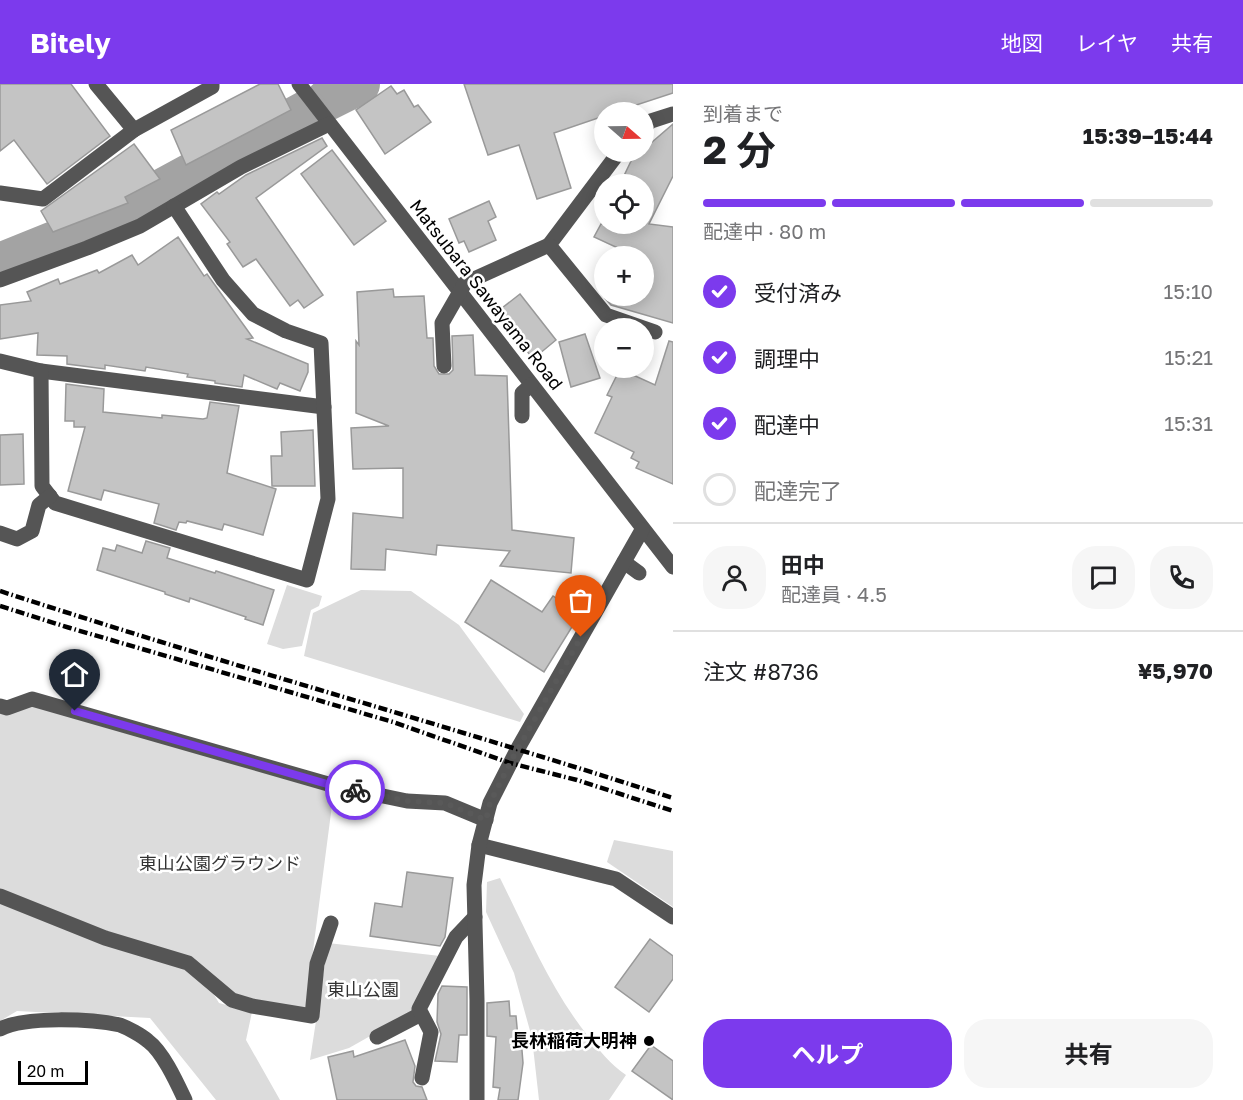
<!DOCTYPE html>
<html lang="ja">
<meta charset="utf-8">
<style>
body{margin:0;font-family:"Golos Text","Noto Sans JP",sans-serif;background:#f6f6f6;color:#202124;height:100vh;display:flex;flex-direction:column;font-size:22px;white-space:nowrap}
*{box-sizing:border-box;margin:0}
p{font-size:20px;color:#757577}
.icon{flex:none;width:33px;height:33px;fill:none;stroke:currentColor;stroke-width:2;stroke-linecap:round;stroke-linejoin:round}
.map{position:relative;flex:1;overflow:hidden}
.panel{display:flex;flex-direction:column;background:#fff;width:570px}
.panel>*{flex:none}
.needle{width:39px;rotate:110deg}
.controls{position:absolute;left:594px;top:18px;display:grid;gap:12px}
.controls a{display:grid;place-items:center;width:60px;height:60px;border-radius:50%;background:#fff;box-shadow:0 3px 15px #0003;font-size:30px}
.scale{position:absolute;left:18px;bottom:15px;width:70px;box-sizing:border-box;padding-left:6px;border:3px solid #000;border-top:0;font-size:16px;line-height:21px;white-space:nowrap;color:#000;-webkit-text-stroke:4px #fff;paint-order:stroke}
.pin{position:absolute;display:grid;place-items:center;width:51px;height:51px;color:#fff;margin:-62px -26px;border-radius:50% 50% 50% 0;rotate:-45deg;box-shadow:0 0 6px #0007}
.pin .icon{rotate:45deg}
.courier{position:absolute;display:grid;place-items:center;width:60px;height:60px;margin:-30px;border:4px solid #7c3aed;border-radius:50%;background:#fff;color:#222;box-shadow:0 2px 8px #0007}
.headline em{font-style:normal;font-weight:700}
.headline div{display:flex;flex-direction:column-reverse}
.headline{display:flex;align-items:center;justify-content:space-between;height:102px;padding:0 30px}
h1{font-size:39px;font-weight:700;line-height:45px}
.bar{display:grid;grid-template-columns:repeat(4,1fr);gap:9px 6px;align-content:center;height:72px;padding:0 30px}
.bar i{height:8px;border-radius:4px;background:#e0e0e0}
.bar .on{background:#7c3aed}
.bar p{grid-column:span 4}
.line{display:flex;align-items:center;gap:15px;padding:0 30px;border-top:2px solid #e0e0e0}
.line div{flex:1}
.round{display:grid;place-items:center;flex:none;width:63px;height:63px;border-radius:24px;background:#f6f6f6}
ol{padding:0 30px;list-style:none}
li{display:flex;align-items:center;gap:18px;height:66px}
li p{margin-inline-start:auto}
li .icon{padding:6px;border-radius:50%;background:#7c3aed;color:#fff;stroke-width:4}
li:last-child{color:#757577}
li i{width:33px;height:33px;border:3px solid #e0e0e0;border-radius:50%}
.action{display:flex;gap:12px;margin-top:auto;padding:12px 30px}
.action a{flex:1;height:69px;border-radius:24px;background:#7c3aed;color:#fff;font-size:24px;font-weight:700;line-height:69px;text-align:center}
.action a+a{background:#f6f6f6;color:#202124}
header{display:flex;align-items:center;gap:36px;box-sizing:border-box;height:84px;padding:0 30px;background:#7c3aed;color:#fff}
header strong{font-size:28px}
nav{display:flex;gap:33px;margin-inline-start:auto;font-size:21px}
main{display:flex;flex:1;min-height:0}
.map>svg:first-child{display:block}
.green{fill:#dcdcdc}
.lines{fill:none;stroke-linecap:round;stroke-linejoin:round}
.river{stroke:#a3a3a3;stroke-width:42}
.building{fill:#c4c4c4;stroke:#999;stroke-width:1.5}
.minor{stroke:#555;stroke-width:15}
.rail{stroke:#000;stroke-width:4.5;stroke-dasharray:9 3 1.5 3;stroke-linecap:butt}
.done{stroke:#595959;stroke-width:6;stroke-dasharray:0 10.8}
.route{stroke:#7c3aed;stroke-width:8}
.poi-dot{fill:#000;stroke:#fff;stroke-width:2}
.labels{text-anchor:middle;stroke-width:5;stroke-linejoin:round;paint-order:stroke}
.street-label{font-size:18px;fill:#000;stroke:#fff}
.park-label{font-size:18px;fill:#333;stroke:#fff}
.poi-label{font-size:18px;font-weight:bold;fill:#000;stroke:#fff;text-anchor:end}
</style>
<header>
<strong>Bitely</strong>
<nav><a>地図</a><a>レイヤ</a><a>共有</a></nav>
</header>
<main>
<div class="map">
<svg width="673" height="1016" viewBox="0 0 673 1016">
<rect width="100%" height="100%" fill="#fff"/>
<g class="green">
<path d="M287,501L322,512L319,522L311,526L302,562L283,565L267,560Z"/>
<path d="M361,506L411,507L459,541L524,630L520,638L304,572L313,529Z"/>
<path d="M32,620L334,706L305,928L231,909L199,880L73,837L0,808V628Z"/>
<path d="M614,756L673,767V823L607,778Z"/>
<path d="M500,794C527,848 550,904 587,951C599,966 610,980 626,991L609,1016H539L532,954L514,889L486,828L487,798Z"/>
<path d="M0,819L185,884L207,899L219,919L252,928L246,956L280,1016H216L150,934L17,927L0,937Z"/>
<path d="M328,859L440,872L411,929L349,964L310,976Z"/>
</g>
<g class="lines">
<g class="river">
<path d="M327,16L359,0"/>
<path d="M0,180L99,140L307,27"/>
</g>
</g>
<g class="building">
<path d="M0,0H71L110,52L47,100L14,56L0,67Z"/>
<path d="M260,0H278L291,26L186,81L171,46Z"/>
<path d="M464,0H673V9L615,28H604V32L554,49L571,104L537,115L519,61L488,71Z"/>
<path d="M391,2L397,10L404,6L414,23L418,21L431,38L385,70L356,26Z"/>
<path d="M673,40V92L649,140L673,143V239L611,221L603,212H644V172H635L594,153L601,140H644V100H620L633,73L640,68H644V65Z"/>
<path d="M322,54L327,62L256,114L323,211L304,224L298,216L290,222L256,175L243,183L227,160L230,158L201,120L217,108L219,110L246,91Z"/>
<path d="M134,60L160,95L125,113L128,119L53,148L41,127Z"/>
<path d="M332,66L386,137L354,161L301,90Z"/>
<path d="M489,117L496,133L488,137L496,156L469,168L464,157L459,159L449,135Z"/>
<path d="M178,153L204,192L207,190L253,254L247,255L308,280V288L300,307L280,299L277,305L244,291L242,303L215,299V297L187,293L188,290L146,283L145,287L105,281V285L67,280V272L37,271L38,249L0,255V221L31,217L27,208L58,195L60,200L97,186L99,189L132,171L138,181Z"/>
<path d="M393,205L394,213L424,212L427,254H433L434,282L439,290H449L453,286L452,252L473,251L475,291L507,292L512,446L574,454L571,489L500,482L510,467L437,461L436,471L386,465L385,486L351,485L353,429L403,434V384L353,385L351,344L389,342L356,329V257L359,261L357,208Z"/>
<path d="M520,210L556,256L533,275L497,228Z"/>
<path d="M585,250L600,294L571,303L559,258Z"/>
<path d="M669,257L673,258V400L636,384L639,378L631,374L634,368L595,349L612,313L607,311L620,285L655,301Z"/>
<path d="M66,300L104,305L103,328L162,334V331L203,335L207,334L210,318L239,322L227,389L276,405L263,451L224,440L222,446L187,437L186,439L179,438L176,446L154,439L159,420L104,406L101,416L68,407L85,343H74V337H65Z"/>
<path d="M313,346L315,402H272L271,372H282L281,348Z"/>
<path d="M23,350L24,400L0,401V351Z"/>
<path d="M146,457L170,464L167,474L215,489L216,487L274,506L263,541L245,535L246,533L190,514L189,518L165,510V508L97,486L103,464L115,467L117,461L142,469Z"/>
<path d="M491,496L542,528L553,512L580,530L544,588L465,538Z"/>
<path d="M407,788L453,794L445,853L440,862L370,852L375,819L402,823Z"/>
<path d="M650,855L673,872V895L649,928L615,903Z"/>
<path d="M442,902L467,903V951H459L457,978L435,977L441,950L437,938L438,910Z"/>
<path d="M509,917L510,932H516L518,954H521L523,979L518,1016H498L500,1004L493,1003L496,953L487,952V919Z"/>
<path d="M405,956L415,982L413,998L416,1002L422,1003L427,1016H337L328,973L353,967L354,973Z"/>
<path d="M651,961L673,977V1016L632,987Z"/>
</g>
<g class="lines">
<g class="minor">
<path d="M96,0L134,46"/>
<path d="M299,0L673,483"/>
<path d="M644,43L651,37L673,30"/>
<path d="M619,68L549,161L606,231L655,248"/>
<path d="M0,109L43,115L134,46L212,3V0"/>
<path d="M0,196L87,164L140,142L241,83L329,40"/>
<path d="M0,277L41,287L324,323"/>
<path d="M444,282L442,239L465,199L549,161"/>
<path d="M41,287L42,402L55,419L307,496L328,415L321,259L286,247L253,230L223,196L174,122"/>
<path d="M522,332V309L531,301"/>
<path d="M0,449L17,455L32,447L39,421L50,412"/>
<path d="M624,478L639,489"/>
<path d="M0,622L7,624L32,615L335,702L407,717L445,719L486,736"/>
<path d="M479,761L616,795L673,833"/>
<path d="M0,812L105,854L188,879L232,916L252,922L312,932L317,880L331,839"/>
<path d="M0,945C26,932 91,935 120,941C128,944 141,951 148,957C163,968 177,999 185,1016"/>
<path d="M377,953L421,930"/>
<path d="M422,994L431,948L419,925L456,853L475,833"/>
<path d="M477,1016V916L474,801L479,761L490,719L517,666L642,446"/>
</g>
<g class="rail">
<path d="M0,507C223,580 450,642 673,714"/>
<path d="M0,522L70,544L393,638L510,679L577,696L673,727"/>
</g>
</g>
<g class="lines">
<path class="done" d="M355,706L407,717L445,719L486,736L490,719L510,679L581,553"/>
<path class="route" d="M75,627L334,702L355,706"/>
</g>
<circle class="poi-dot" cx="649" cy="957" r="6"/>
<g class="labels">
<g class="street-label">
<text transform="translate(486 211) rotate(52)" y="6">Matsubara Sawayama Road</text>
</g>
<g class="park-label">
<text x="220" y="786">東山公園グラウンド</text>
<text x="363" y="912">東山公園</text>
</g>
<g class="poi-label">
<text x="637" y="963">長林稲荷大明神</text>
</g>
</g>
</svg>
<div class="controls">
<a><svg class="needle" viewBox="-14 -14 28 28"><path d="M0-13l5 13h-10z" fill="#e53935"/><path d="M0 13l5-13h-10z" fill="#757577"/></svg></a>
<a><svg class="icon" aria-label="locate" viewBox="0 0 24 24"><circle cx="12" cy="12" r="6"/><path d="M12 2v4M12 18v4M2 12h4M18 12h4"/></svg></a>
<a>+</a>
<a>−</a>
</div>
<div class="scale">20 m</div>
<div class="pin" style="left:581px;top:553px;background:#ea580c"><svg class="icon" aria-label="bag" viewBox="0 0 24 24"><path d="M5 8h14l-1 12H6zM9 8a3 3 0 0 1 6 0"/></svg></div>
<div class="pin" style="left:75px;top:627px;background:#1f2937"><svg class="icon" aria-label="home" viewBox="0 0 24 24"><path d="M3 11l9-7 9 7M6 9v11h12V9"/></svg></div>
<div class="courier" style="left:355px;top:706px"><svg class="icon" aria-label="bike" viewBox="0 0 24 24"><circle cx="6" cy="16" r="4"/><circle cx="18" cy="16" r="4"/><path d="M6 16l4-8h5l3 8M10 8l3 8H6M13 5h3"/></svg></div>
</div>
<section class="panel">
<div class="headline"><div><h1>2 分</h1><p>到着まで</p></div><em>15:39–15:44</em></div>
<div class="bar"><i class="on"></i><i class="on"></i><i class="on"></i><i></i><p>配達中 · 80 m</p></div>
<ol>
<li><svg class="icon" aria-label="check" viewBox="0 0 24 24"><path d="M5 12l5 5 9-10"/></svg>受付済み<p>15:10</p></li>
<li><svg class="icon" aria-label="check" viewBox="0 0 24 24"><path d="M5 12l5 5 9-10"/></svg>調理中<p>15:21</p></li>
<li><svg class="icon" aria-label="check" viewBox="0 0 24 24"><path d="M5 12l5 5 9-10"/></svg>配達中<p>15:31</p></li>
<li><i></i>配達完了</li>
</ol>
<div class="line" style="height:108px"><a class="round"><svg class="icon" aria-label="person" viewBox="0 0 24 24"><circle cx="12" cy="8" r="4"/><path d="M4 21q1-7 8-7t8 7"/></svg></a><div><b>田中</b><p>配達員 · 4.5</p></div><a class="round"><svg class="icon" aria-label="chat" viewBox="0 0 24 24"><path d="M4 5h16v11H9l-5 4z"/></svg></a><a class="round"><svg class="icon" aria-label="phone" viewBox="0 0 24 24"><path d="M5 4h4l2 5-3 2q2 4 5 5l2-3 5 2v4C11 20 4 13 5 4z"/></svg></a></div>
<div class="line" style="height:78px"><div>注文 #8736</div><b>¥5,970</b></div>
<div class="action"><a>ヘルプ</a><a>共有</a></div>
</section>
</main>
